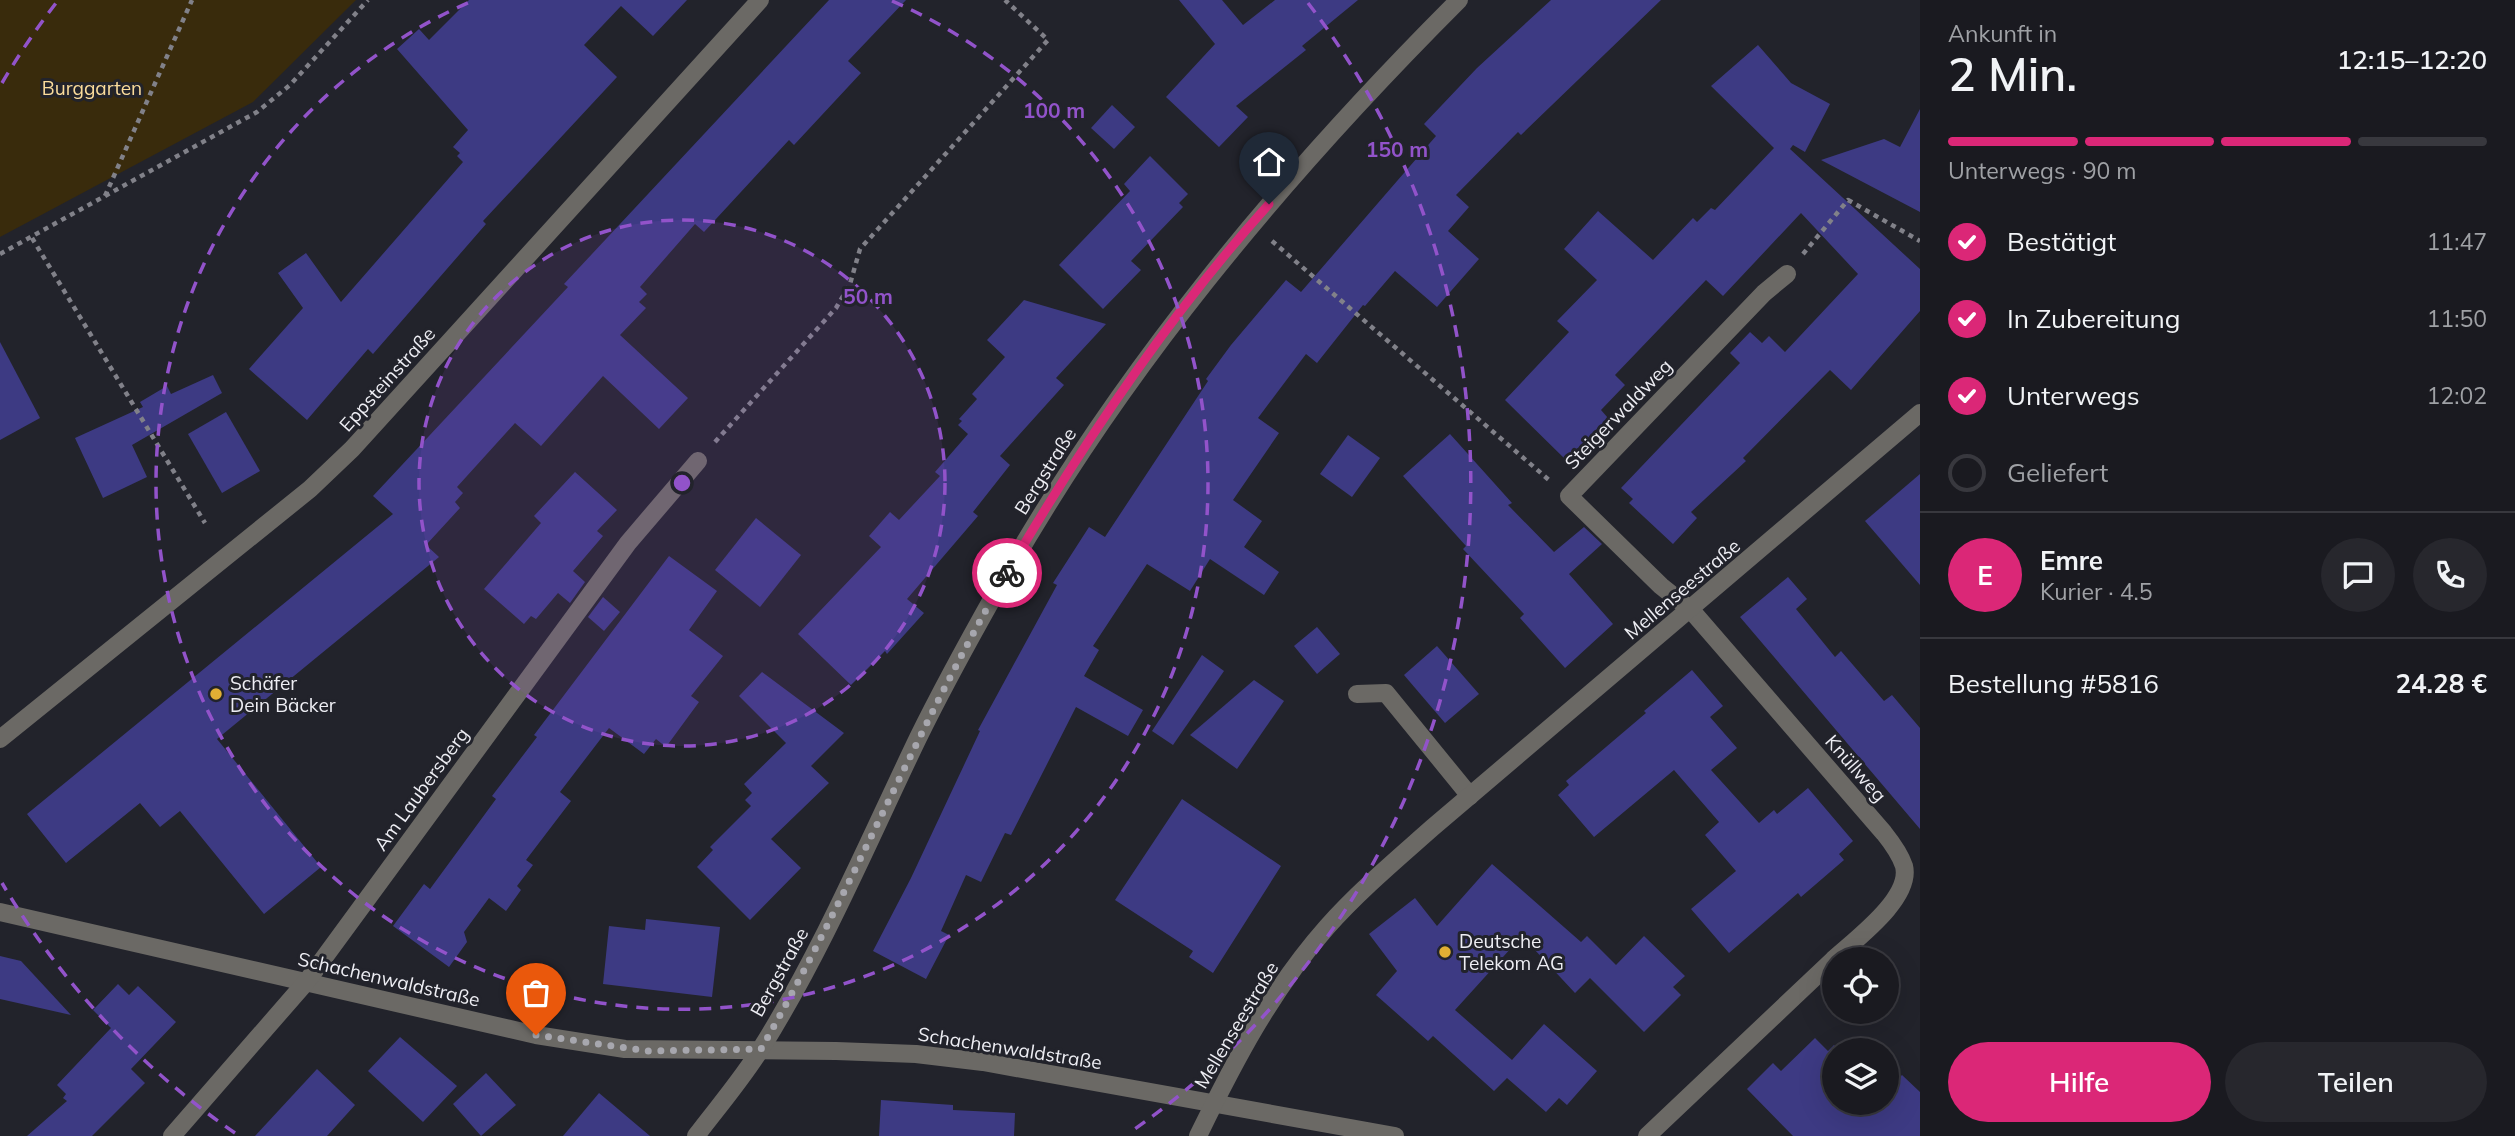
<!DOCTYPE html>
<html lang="de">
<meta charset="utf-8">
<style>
body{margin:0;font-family:Mulish,sans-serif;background:#27272d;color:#f1f3f6;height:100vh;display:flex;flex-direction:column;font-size:26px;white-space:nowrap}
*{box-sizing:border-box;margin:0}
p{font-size:23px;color:#9fa1a5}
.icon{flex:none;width:38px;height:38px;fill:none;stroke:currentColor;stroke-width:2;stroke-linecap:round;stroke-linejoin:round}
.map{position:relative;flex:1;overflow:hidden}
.details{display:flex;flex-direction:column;background:#1a1a20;width:595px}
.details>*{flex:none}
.buttons{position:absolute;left:1822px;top:947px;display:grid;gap:14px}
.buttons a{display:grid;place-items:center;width:77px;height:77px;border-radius:50%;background:#1a1a20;box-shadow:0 7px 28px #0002,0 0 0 2px #38383e;font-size:35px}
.pin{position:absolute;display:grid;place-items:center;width:60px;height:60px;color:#fff;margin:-72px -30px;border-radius:50% 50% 50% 0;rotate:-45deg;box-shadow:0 0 7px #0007}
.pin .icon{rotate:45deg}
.courier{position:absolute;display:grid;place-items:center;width:70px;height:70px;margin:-35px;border:5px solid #db2777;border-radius:50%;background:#fff;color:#222;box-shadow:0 2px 9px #0007}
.head em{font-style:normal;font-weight:600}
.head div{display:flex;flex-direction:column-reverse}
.head{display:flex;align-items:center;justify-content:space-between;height:119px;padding:0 28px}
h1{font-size:46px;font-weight:600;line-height:52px}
.bar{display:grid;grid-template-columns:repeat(4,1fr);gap:10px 7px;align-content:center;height:84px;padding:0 28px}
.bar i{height:9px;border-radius:5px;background:#38383e}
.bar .on{background:#db2777}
.bar p{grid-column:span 4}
.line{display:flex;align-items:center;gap:18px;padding:0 28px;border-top:2px solid #38383e}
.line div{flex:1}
.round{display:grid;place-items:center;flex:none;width:74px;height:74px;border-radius:37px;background:#27272d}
ol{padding:0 28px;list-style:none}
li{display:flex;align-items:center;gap:21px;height:77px}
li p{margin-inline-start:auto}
li .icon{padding:7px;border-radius:50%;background:#db2777;color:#fff;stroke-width:4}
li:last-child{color:#9fa1a5}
li i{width:38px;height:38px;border:4px solid #38383e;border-radius:50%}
.primary-button{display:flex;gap:14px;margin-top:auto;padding:14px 28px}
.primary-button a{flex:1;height:80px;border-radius:42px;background:#db2777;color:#fff;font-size:28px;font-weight:600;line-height:80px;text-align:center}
.primary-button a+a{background:#27272d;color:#f1f3f6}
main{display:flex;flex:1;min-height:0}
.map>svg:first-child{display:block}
.green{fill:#392b0c}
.building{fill:#3d3a83}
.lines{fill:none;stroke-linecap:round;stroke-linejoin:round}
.path{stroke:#818189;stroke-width:4.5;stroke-dasharray:5 5;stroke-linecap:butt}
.minor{stroke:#6b6965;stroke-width:18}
.done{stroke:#a7a7ae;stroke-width:7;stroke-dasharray:0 12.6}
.route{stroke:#db2777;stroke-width:9}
.ring{fill:none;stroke:#9253ca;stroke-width:3.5;stroke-dasharray:12 9}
.poi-dot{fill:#e1af34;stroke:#22232b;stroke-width:2.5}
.labels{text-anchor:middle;stroke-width:6;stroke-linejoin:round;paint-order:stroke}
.park-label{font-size:19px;fill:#fbdc9b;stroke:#22232b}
.street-label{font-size:19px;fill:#eeeef4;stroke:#22232b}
.poi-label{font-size:19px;fill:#eeeef4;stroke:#22232b;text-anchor:start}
.centre{fill:#9253ca;stroke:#22232b;stroke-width:3.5}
.ring-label{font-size:21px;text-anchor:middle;font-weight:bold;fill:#9253ca;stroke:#22232b;stroke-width:6;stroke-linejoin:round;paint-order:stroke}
</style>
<main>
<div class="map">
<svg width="1920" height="1136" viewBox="0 0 1920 1136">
<rect width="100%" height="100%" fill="#22232b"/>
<path class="green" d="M0,0H356L253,102L0,237Z"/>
<g class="building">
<path d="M469,0H687L653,36L621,6L584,45L617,77L483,221L486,224L373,354L368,349L307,420L249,369L303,308L278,273L306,253L341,302L463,162L457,156L460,153L453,147L468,130L397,49L419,29L429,40Z"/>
<path d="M829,0H906L848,61L861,73L794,145L789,140L704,232L695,224L640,287L647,294L639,302L646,308L620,335L688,398L659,429L603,376L541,446L515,423L457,487L463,493L455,502L460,508L426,545L439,557L217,739L321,867L264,914L180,811L160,827L140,803L66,863L27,814L393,514L373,496L568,287L564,284Z"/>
<path d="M1179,0H1222L1243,25L1275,0H1358L1302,46L1306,50L1236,106L1248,117L1219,147L1166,97L1215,44Z"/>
<path d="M1551,0H1661L1521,135L1518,132L1456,195L1469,207L1448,231L1479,259L1437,307L1395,271L1365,306L1363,305L1317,363L1306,354L1258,418L1279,433L1233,500L1262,521L1244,547L1279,572L1264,595L1210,559L1190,591L1147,564L1093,646L1099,650L1084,676L1143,710L1128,736L1076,707L1011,835L1005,833L981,882L966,875L941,931L949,935L926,979L873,951L911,878L980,731L978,730L1057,585L1053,583L1089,527L1105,537L1208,381L1206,379L1231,345L1286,280L1301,292L1436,136L1424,124L1477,68Z"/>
<path d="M1758,45L1791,83L1830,104L1805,152L1793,145L1790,149L1920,269V311L1851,390L1830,370L1743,458L1746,461L1691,512L1697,518L1673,544L1629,503L1633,499L1621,488L1740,363L1730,353L1750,332L1762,343L1769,336L1785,352L1858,274L1801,213L1723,296L1706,280L1615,375L1625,385L1601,410L1608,418L1566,460L1505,400L1569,332L1557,321L1597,280L1564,249L1598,211L1653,260L1693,218L1697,222L1711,208L1715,210L1774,148L1711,86Z"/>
<path d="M1112,105L1135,127L1114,149L1091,128Z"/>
<path d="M1920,109V212L1821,160L1884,139L1900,147Z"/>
<path d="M1150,156L1188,194L1179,203L1183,207L1131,261L1141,270L1103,309L1059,265L1130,191L1124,184Z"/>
<path d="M1024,300L1106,324L1056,378L1064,385L1000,456L1010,465L973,512L978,516L907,599L924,613L887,654L885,651L851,685L798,634L881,547L869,536L890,512L899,520L940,476L935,472L968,434L958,425L962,421L959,419L977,399L972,394L1005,357L987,340Z"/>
<path d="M0,342L40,418L0,440Z"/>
<path d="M213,375L222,393L132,445L147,477L103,498L75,438L143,407L140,402L167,386L171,394Z"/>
<path d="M226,412L260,471L222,493L188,434Z"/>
<path d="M1450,434L1512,503L1508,505L1554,552L1584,527L1602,544L1569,574L1613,624L1565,668L1520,618L1524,614L1463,549L1466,546L1403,476Z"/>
<path d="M1348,435L1380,458L1352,497L1320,474Z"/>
<path d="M575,472L617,510L597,531L603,536L573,571L585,582L570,603L558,593L536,619L531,616L524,624L484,589L541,523L534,516Z"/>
<path d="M1920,474V585L1865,521Z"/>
<path d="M756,518L801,555L760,607L715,570Z"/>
<path d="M669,556L717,591L689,630L723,656L691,696L699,702L666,747L656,739L644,754L609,728L560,792L571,801L526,860L533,865L517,886L521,890L506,911L489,898L464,932L467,942L449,967L393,926L424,884L430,889L496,799L492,796L537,737L534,735Z"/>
<path d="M1788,577L1807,599L1796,609L1835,657L1841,651L1884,701L1892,695L1920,728V829L1740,617Z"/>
<path d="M603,597L620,612L604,631L588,617Z"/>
<path d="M1317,627L1340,654L1317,674L1294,646Z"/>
<path d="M1437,646L1479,694L1445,723L1404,675Z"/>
<path d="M1202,655L1224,671L1173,745L1152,731Z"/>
<path d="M1692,670L1723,706L1710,717L1737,748L1711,770L1759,823L1774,810L1777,814L1808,788L1853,841L1839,854L1844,860L1801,897L1798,893L1729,953L1691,909L1736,871L1705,835L1719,822L1674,770L1594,837L1558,795L1569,785L1566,781L1646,713L1644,711Z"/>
<path d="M762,672L844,733L811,766L829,783L771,839L801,868L750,920L697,867L713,850L710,847L751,806L745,800L752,793L744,784L786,743L739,696Z"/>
<path d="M1254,680L1284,701L1237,769L1190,735Z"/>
<path d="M1182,799L1281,866L1213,973L1189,957L1193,951L1115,900Z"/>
<path d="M1492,864L1581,942L1587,936L1616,965L1644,936L1685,976L1673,987L1681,995L1644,1032L1590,978L1575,993L1522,936L1455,1010L1512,1060L1544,1024L1597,1071L1567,1105L1559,1098L1546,1112L1507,1078L1494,1091L1433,1036L1428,1041L1376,995L1397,971L1369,934L1415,898L1437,926Z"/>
<path d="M646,919L720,927L712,997L603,984L609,926L645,930Z"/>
<path d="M0,956L21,961L71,1015L0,999Z"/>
<path d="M118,984L129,995L138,986L176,1022L131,1069L145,1083L92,1136H27L67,1101L63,1098L66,1094L57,1085L111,1028L93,1010Z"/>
<path d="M400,1037L457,1086L423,1122L368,1071Z"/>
<path d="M1815,1038L1828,1051L1834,1045L1839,1050H1834V1102H1886V1091L1902,1075L1920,1092V1136H1793L1747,1089L1773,1063L1781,1071Z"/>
<path d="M317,1069L355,1105L327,1136H255Z"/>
<path d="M486,1073L516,1105L481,1136L453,1104Z"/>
<path d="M599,1093L650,1136H563Z"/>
<path d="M881,1100L953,1105V1110L1015,1113L1014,1136H879Z"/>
</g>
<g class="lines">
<g class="path">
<path d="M105,196L192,0"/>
<path d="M32,238L205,523"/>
<path d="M1272,241L1549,480"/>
<path d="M0,254L257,112L290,85L368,0"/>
<path d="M1803,254L1848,200L1920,241"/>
<path d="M715,442L836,308L850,284L860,249L1048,40L1005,0"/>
</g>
<g class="minor">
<path d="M1787,274L1764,293L1569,496L1661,586L1691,610L1884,833C1892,843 1900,854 1904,866C1912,898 1856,939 1834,959"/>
<path d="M1357,694L1386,693L1470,796"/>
<path d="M0,739L310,489L352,449L760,0"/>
<path d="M0,912L536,1035L625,1049L836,1051L916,1054L983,1062L1395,1136"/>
<path d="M172,1136L307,981L628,543L698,461"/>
<path d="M696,1136C718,1107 743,1078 762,1047C823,949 868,842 918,738C942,689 969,640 996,592C1119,372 1281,178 1459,0"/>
<path d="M1198,1136C1234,1062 1272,989 1327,927C1359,891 1396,860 1432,828L1920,413"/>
<path d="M1647,1136L1834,959"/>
</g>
</g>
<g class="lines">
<path class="done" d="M536,1035L648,1051L761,1049C850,894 917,728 1007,573"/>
<path class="route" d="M1007,573C1083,443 1168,316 1269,204"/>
</g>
<circle cx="682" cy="483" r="263" fill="#9253ca" fill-opacity=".12"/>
<g class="ring">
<circle cx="682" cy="483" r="263"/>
<path d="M892 1A526 526 0 1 1 472 1"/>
<path d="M235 1133A789 789 0 0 1 2 883M2 83A789 789 0 0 1 56 3M1308 3A789 789 0 0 1 1129 1133"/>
</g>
<g class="poi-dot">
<circle cx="216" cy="694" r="7"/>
<circle cx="1445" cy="952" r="7"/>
</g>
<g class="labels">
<g class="park-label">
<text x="92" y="95">Burggarten</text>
</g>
<g class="street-label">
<text transform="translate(387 379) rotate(-48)" y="7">Eppsteinstraße</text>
<text transform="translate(1618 414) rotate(-46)" y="7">Steigerwaldweg</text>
<text transform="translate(1045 471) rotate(-58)" y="7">Bergstraße</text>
<text transform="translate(1682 589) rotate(-40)" y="7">Mellenseestraße</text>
<text transform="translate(1856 768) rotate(49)" y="7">Knüllweg</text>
<text transform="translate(421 789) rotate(-54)" y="7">Am Laubersberg</text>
<text transform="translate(779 972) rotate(-61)" y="7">Bergstraße</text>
<text transform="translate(389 979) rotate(13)" y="7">Schachenwaldstraße</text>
<text transform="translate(1236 1025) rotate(-59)" y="7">Mellenseestraße</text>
<text transform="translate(1010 1048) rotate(9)" y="7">Schachenwaldstraße</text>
</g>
<g class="poi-label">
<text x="230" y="690">Schäfer<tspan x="230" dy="22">Dein Bäcker</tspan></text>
<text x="1459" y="948">Deutsche<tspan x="1459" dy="22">Telekom AG</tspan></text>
</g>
</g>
<circle cx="682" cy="483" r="10" class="centre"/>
<g class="ring-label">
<text x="1054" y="118">100 m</text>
<text x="1397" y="157">150 m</text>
<text x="868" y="304">50 m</text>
</g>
</svg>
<div class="buttons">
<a><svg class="icon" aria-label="locate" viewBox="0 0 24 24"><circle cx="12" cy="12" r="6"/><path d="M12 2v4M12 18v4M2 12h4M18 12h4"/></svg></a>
<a><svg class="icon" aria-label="layers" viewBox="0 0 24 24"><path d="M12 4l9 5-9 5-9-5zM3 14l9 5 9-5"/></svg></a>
</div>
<div class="pin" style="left:536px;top:1035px;background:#ea580c"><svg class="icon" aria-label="bag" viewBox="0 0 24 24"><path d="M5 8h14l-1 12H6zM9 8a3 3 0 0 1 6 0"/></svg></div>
<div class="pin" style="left:1269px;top:204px;background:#1f2937"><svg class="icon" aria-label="home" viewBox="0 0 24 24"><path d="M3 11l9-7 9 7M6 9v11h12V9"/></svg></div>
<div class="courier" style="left:1007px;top:573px"><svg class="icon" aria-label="bike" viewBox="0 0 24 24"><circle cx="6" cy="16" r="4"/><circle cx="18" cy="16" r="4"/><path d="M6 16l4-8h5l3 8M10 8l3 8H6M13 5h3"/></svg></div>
</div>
<section class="details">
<div class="head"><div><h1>2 Min.</h1><p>Ankunft in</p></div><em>12:15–12:20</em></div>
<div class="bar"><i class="on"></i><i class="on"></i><i class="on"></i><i></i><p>Unterwegs · 90 m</p></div>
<ol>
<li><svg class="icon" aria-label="check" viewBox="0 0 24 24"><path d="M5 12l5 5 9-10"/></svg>Bestätigt<p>11:47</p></li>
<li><svg class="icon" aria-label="check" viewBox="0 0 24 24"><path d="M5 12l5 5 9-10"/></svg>In Zubereitung<p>11:50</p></li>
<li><svg class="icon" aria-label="check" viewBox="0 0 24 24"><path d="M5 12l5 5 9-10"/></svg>Unterwegs<p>12:02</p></li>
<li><i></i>Geliefert</li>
</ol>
<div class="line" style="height:126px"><b class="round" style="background:#db2777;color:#fff">E</b><div><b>Emre</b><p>Kurier · 4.5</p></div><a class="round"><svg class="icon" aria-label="chat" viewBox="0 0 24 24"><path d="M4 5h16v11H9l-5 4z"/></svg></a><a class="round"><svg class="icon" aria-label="phone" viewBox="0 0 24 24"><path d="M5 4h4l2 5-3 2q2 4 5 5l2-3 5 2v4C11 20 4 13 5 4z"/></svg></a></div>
<div class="line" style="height:91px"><div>Bestellung #5816</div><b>24.28 €</b></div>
<div class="primary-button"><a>Hilfe</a><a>Teilen</a></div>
</section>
</main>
